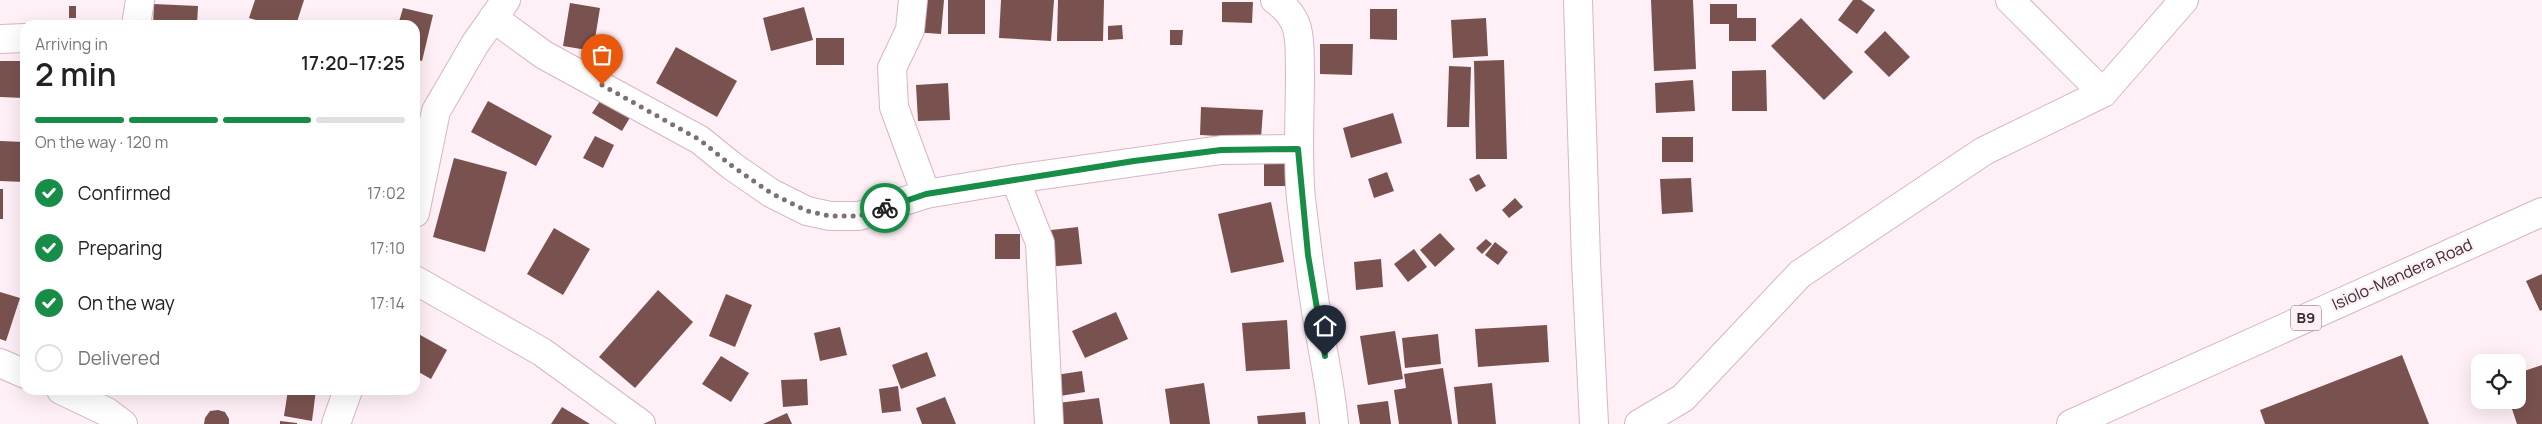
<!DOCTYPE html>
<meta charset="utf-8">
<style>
body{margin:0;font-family:Manrope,sans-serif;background:#f2f2f2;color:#222;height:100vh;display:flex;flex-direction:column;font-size:19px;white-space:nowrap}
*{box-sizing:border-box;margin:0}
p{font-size:16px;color:#767676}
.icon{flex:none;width:28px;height:28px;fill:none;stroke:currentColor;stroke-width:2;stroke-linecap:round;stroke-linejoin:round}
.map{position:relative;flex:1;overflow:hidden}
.details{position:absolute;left:20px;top:20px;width:400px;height:375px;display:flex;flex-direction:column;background:#fff;border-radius:15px;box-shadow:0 5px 20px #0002}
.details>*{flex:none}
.fabs{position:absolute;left:2471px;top:354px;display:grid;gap:10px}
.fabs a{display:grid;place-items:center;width:55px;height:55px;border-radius:10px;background:#fff;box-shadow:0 5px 20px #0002;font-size:25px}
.pin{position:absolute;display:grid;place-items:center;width:42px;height:42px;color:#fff;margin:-51px -21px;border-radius:50% 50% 50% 0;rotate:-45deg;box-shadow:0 0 5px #0007}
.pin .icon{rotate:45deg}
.courier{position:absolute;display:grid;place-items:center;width:50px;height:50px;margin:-25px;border:4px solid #188d48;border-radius:50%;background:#fff;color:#222;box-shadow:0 1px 6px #0007}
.summary em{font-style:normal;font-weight:600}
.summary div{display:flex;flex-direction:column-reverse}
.summary{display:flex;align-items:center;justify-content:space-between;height:85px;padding:0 15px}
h1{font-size:32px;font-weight:600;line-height:38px}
.bar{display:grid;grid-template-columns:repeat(4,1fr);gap:8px 5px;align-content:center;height:60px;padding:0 15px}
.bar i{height:6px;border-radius:4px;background:#e0e0e0}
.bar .active{background:#188d48}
.bar p{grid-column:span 4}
ol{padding:0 15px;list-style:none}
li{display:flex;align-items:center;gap:15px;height:55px}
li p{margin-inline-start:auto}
li .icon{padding:5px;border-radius:50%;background:#188d48;color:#fff;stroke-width:4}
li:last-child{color:#767676}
li i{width:28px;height:28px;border:2px solid #e0e0e0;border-radius:50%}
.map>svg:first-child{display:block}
.building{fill:#79524f}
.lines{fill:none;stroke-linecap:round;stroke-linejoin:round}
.minor-casing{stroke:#d7b6c3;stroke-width:30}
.highway-casing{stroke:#d7b6c3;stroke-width:30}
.minor{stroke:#fff;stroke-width:28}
.highway{stroke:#fff;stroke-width:28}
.done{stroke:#7d7075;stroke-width:5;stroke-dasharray:0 9}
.route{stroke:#188d48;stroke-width:6}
.labels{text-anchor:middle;stroke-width:5;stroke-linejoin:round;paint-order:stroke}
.shield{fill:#fef0f6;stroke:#73666b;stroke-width:1}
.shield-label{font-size:15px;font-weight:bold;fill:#382b30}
.street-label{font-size:16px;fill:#382b30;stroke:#fef0f6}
</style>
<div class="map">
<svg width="2542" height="424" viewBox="0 0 2542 424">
<rect width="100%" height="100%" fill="#fef0f6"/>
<g class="building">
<path d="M255,0H304L296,25H273L249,18Z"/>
<path d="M916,0H944L941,34L913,32Z"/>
<rect x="948" y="0" width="37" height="34"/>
<path d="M1001,0H1054L1051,41L999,38Z"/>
<path d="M1058,0H1104L1103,41H1057Z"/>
<path d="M1651,0H1693L1696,69L1654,71Z"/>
<path d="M1853,0H1861L1875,10L1857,34L1838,20Z"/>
<path d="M1222,2H1253L1252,23L1222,22Z"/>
<path d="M570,3L600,8L593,51L563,46Z"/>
<path d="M154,4L198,6L197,25H153Z"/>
<path d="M1710,4H1737V18H1756V41H1729V24H1710Z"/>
<rect x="69" y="6" width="7" height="12"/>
<path d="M804,7L813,40L771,51L763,18Z"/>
<path d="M403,8L433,15L422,61L415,59V25H398Z"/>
<path d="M1370,9H1397V40L1370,39Z"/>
<path d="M1486,18L1488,56L1453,58L1451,20Z"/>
<path d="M1801,18L1853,72L1824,100L1771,46Z"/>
<path d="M1122,25L1123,39L1108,40V26Z"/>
<path d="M1170,30H1183L1182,45H1170Z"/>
<path d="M1885,31L1910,57L1889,77L1864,52Z"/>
<rect x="816" y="38" width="28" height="27"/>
<path d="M1320,44H1353L1352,75L1320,74Z"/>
<path d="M676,47L737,81L717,117L656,83Z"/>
<path d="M1504,60L1507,159H1476L1474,61Z"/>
<path d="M0,61H25V98L0,97Z"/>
<path d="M1449,66L1471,67L1469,127H1447Z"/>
<path d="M1766,70L1767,111H1732V71Z"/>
<path d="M1693,80L1695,111L1656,113L1655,83Z"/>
<path d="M948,83L950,120L918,121L916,85Z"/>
<path d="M606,92L635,109L622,131L592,113Z"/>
<path d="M488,101L552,136L536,166L471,132Z"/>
<path d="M1201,107L1263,110L1261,138L1200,135Z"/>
<path d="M1393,113L1402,143L1351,158L1343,128Z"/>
<path d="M595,136L614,145L603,168L583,158Z"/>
<rect x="1662" y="137" width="31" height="25"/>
<path d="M0,141L25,142V182L0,181Z"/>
<rect x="1264" y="157" width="28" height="29"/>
<path d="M454,158L507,172L485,252L433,237Z"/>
<path d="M1387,172L1394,191L1374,198L1368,179Z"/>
<path d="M1479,174L1486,186L1476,192L1469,179Z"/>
<path d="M1691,178L1693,212L1662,214L1660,179Z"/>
<rect x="0" y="189" width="3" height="30"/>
<path d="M1515,198L1523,207L1509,218L1502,210Z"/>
<path d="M1271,202L1284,262L1231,273L1218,214Z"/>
<path d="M1078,227L1082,264L1046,267L1042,231Z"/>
<path d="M554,228L590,249L563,295L527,274Z"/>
<path d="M1440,233L1455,249L1435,267L1420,250Z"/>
<rect x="995" y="234" width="25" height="25"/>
<path d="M1486,239L1492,244L1482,254L1476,248Z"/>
<path d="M1495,242L1508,252L1498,265L1485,255Z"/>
<path d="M1414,249L1427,267L1408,282L1394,264Z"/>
<path d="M1381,259L1383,287L1356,290L1354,262Z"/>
<path d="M2542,274V310L2540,311L2526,281Z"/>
<path d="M658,290L693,322L635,388L599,357Z"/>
<path d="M0,292L20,298L6,341L0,339Z"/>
<path d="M726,294L752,305L735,347L709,336Z"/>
<path d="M1116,312L1128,339L1085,358L1072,331Z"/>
<path d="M1287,320L1290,369L1246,371L1242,323Z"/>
<path d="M1547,325L1549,362L1478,367L1475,329Z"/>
<path d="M840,327L847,355L820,361L814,333Z"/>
<path d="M1395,331L1403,379L1368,385L1360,336Z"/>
<path d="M415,332L447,350L431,379L415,370Z"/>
<path d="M1438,334L1441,364L1405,368L1402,338Z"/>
<path d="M927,352L936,376L901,389L892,365Z"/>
<path d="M2402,355L2429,424H2265L2260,410Z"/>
<path d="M721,356L749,373L731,402L702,384Z"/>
<path d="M2542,365V424H2517L2509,400H2518V373Z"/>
<path d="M1443,368L1452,424H1399L1394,390L1406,388L1404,374Z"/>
<path d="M1082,371L1085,392L1060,396L1056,375Z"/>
<path d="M807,379L808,405L783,407L781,380Z"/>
<path d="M1204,383L1210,424H1170L1165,389Z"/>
<path d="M1492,383L1496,424H1458L1454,387Z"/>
<path d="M898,386L901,411L882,413L879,389Z"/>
<path d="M288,390H316L312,421L284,416Z"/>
<path d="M945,397L956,424H922L916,408Z"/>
<path d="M1099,398L1103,424H1060L1058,403Z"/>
<path d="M1388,401L1391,424H1360L1357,405Z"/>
<path d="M562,407L590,424H551Z"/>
<path d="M218,410L225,412L229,419V424H204L205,418L210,411Z"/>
<path d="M1305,412L1306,424H1258L1257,416Z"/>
<path d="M787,413L792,424H763Z"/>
<path d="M280,421L297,423V424H280Z"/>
</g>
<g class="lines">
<defs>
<g id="minor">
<path d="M913,0L910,30L892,68L894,107L926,194L1015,179L1040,243L1049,424"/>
<path d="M1275,0C1304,20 1299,42 1300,74C1300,116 1297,157 1301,199C1306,240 1311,282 1318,323C1324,357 1331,390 1334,424"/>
<path d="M1578,0L1586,261L1594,424"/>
<path d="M2010,0L2103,93"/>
<path d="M493,18L544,55L700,140L732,166L771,193L807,211L830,216H859L926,194"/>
<path d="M136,25L140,0"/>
<path d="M0,39L25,38"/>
<path d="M1015,179L1221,150L1298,149"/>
<path d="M415,213L436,111L475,44L506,0"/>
<path d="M415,280L542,352L641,424"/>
<path d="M0,363L25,374"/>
<path d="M61,390L107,412L123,424"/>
<path d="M336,424L348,390"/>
<path d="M1639,424L1683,398L1800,274L1984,151L2103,93L2184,0"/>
</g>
<path id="highway" d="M2071,424L2542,212"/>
</defs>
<use href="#minor" class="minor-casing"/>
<use href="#highway" class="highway-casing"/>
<use href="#minor" class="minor"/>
<use href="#highway" class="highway"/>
</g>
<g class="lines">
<path class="done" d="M602,85L700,140L732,166L771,193L807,211L830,216H859L885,208"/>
<path class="route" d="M885,208L926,194L1134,161L1221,150L1298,149L1308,255L1325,356"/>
</g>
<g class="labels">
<rect class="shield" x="2291" y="305.5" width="30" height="25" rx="4"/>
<g class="shield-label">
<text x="2306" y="323">B9</text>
</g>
<g class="street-label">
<text transform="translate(2402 274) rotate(-24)" y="6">Isiolo-Mandera Road</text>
</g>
</g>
</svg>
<div class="fabs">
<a><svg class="icon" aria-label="locate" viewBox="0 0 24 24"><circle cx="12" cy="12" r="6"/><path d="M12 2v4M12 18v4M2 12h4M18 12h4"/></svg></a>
</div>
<div class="pin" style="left:602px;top:85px;background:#ea580c"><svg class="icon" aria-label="bag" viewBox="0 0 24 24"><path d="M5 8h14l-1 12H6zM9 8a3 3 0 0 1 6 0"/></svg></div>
<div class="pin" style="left:1325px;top:356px;background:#1f2937"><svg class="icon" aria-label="home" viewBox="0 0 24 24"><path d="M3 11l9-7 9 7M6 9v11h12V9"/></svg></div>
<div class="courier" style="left:885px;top:208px"><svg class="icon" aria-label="bike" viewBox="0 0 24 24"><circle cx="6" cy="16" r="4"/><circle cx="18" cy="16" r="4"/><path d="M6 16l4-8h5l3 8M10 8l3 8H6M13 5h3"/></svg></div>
<section class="details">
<div class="summary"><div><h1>2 min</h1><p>Arriving in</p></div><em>17:20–17:25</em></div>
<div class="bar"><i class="active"></i><i class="active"></i><i class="active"></i><i></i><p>On the way · 120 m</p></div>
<ol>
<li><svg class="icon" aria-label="check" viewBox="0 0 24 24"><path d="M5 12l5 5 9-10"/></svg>Confirmed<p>17:02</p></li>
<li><svg class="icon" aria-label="check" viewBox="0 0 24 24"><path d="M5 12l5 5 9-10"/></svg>Preparing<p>17:10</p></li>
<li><svg class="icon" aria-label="check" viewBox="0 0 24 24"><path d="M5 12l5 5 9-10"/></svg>On the way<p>17:14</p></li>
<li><i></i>Delivered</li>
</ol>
</section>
</div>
